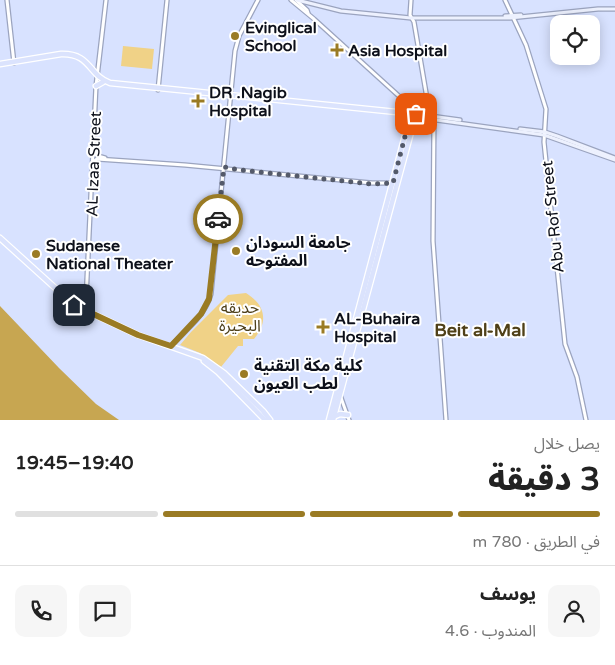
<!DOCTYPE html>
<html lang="ar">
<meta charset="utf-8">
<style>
body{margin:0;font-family:"Varela Round","Noto Sans Arabic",sans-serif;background:#f6f6f6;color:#222;direction:rtl;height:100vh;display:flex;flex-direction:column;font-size:19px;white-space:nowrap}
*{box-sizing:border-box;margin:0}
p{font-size:16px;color:#767676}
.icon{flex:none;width:28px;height:28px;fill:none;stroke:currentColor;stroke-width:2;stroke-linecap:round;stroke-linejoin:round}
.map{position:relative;height:420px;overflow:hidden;direction:ltr}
.panel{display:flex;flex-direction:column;background:#fff;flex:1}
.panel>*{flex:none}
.tools{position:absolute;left:550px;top:15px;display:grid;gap:10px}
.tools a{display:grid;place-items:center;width:50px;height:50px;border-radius:10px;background:#fff;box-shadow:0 2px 12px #0003;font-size:25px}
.pin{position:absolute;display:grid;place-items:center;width:42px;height:42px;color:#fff;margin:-21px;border-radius:10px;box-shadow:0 2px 8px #0006}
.courier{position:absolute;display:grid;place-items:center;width:50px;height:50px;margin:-25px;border:4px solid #9a7b24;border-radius:50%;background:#fff;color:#222;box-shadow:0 1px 6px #0007}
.headline em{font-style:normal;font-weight:800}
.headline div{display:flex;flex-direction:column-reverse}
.headline{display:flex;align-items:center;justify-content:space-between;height:85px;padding:0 15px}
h1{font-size:32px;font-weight:800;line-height:38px}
.bar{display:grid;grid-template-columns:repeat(4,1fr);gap:8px 5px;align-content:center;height:60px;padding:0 15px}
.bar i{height:6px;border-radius:4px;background:#e0e0e0}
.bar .current{background:#9a7b24}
.bar p{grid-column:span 4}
.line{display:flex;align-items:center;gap:12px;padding:0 15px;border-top:1px solid #e0e0e0}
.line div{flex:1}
.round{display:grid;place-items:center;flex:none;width:52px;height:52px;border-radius:10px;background:#f6f6f6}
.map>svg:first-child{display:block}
.green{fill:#f0d287}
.water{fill:#c7a651}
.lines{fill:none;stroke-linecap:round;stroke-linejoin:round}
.tertiary-casing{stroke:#9ba4bf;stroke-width:5.5}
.secondary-casing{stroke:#9ba4bf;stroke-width:5.5}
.primary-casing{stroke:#fff;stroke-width:7}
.tertiary{stroke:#fff;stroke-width:3}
.secondary{stroke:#edf1fe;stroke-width:3}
.primary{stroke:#dbe3fd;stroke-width:4.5}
.done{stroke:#545a6a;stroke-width:5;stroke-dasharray:0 9}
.route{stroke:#9a7b24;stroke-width:6}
.poi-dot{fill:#9a7b24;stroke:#fff;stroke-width:2}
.labels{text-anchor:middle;stroke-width:4;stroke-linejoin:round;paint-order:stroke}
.poi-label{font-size:16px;font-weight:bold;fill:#0d101a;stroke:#fff;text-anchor:start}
.street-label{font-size:16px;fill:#0d101a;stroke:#fff}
.park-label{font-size:16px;fill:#4e401b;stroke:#fff}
.neighbourhood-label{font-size:18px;font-weight:bold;fill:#4f4018;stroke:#fff}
</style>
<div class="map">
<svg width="615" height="420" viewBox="0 0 615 420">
<rect width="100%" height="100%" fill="#d8e2ff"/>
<g class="green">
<path d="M123,46L154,49L152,69L121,66Z"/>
<path d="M246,293C265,305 269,321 254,339H243V346H238L221,367L200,353L180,345L191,332L228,295Z"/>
</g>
<path class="water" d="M0,306L59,368L96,404L119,420H0Z"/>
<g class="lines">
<defs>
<g id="tertiary">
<path d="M7,0L14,63"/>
<path d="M291,0L314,19L411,107L416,114"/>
<path d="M296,0L307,10L308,13"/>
<path d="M411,0L410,15L414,22L430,116"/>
<path d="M505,0L526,45L546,109L544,142L565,344L577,377L586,420"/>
<path d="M158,90L167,0"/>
<path d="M434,119L433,241L446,420"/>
<path d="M94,153L98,156L105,158"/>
<path d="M93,162L97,159L185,165L372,183H393"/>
<path d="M84,310L86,300L96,86L106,0"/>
<path d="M171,346C186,330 205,316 211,294L235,51L239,36L258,0"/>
<path d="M340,395L349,420"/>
</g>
<g id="secondary">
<path d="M297,0L341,11L411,18H510L598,9H615"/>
<path d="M505,16L521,15"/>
<path d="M416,114L460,120"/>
<path d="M415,117L544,135L615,160"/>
<path d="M520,129L545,132L557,136L615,158"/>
</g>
<g id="primary">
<path d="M0,64L61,54C91,53 88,75 110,83L416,114L333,420"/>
<path d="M96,86L103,82"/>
<path d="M0,238L74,305L138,335L203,358L224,373L263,411L270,420"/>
<path d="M204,361L218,372L265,420"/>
<path d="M333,417L340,414L348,415"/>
<path d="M329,420L411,113"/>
</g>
</defs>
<use href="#tertiary" class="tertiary-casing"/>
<use href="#secondary" class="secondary-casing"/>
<use href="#primary" class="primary-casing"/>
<use href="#tertiary" class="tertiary"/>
<use href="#secondary" class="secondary"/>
<use href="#primary" class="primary"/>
</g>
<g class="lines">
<path class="done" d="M218,219L224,167L240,170L372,184L393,183L411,113L416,114"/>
<path class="route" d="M74,305L138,335L171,346L201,314L209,299L218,219"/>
</g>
<g class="poi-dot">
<circle cx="235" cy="36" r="5"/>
<path d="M334.5 42.5h5v5h5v5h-5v5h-5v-5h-5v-5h5z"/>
<path d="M195.5 93.5h5v5h5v5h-5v5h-5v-5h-5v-5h5z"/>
<circle cx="236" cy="251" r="5"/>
<circle cx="36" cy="254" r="5"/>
<path d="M320.5 319.5h5v5h5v5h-5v5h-5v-5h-5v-5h5z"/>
<circle cx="244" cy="374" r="5"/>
</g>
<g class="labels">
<g class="poi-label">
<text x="245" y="33">Evinglical<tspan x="245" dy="18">School</tspan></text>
<text x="348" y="56">Asia Hospital</text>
<text x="209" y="98">DR .Nagib<tspan x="209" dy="18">Hospital</tspan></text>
<text x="246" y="248">جامعة السودان<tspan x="246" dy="18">المفتوحه</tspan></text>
<text x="46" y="251">Sudanese<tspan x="46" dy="18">National Theater</tspan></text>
<text x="334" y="324">AL-Buhaira<tspan x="334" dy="18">Hospital</tspan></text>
<text x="254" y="371">كلية مكة التقنية<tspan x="254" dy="18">لطب العيون</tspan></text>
</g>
<g class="street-label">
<text transform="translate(93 164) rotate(-88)" y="6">AL Izaa Street</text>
<text transform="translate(552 217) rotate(-96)" y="6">Abu Rof Street</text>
</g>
<g class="park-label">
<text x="240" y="313">حديقه<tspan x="240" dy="18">البحيرة</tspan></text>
</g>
<g class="neighbourhood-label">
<text x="480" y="336">Beit al-Mal</text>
</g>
</g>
</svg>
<div class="tools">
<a><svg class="icon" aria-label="locate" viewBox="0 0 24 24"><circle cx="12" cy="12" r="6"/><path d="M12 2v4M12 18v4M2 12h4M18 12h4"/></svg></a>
</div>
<div class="pin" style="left:416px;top:114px;background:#ea580c"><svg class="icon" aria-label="bag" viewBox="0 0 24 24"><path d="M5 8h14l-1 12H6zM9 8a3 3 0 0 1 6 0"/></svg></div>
<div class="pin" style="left:74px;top:305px;background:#1f2937"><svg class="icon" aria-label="home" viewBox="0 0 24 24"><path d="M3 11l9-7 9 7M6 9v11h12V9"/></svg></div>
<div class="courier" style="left:218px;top:219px"><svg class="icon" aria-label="car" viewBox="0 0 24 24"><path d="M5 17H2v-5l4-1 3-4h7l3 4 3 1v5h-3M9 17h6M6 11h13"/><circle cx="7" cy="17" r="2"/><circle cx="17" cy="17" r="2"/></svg></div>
</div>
<section class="panel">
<div class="headline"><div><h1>3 دقيقة</h1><p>يصل خلال</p></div><em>19:40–19:45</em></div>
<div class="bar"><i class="current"></i><i class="current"></i><i class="current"></i><i></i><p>في الطريق · 780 m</p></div>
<div class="line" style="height:90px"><a class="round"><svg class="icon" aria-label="person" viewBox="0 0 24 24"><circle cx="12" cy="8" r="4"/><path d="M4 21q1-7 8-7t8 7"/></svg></a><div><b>يوسف</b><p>المندوب · 4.6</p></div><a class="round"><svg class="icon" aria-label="chat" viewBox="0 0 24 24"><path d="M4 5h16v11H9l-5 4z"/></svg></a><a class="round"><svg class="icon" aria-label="phone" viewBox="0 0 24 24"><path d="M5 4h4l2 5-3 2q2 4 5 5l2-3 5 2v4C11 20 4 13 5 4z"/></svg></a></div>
</section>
